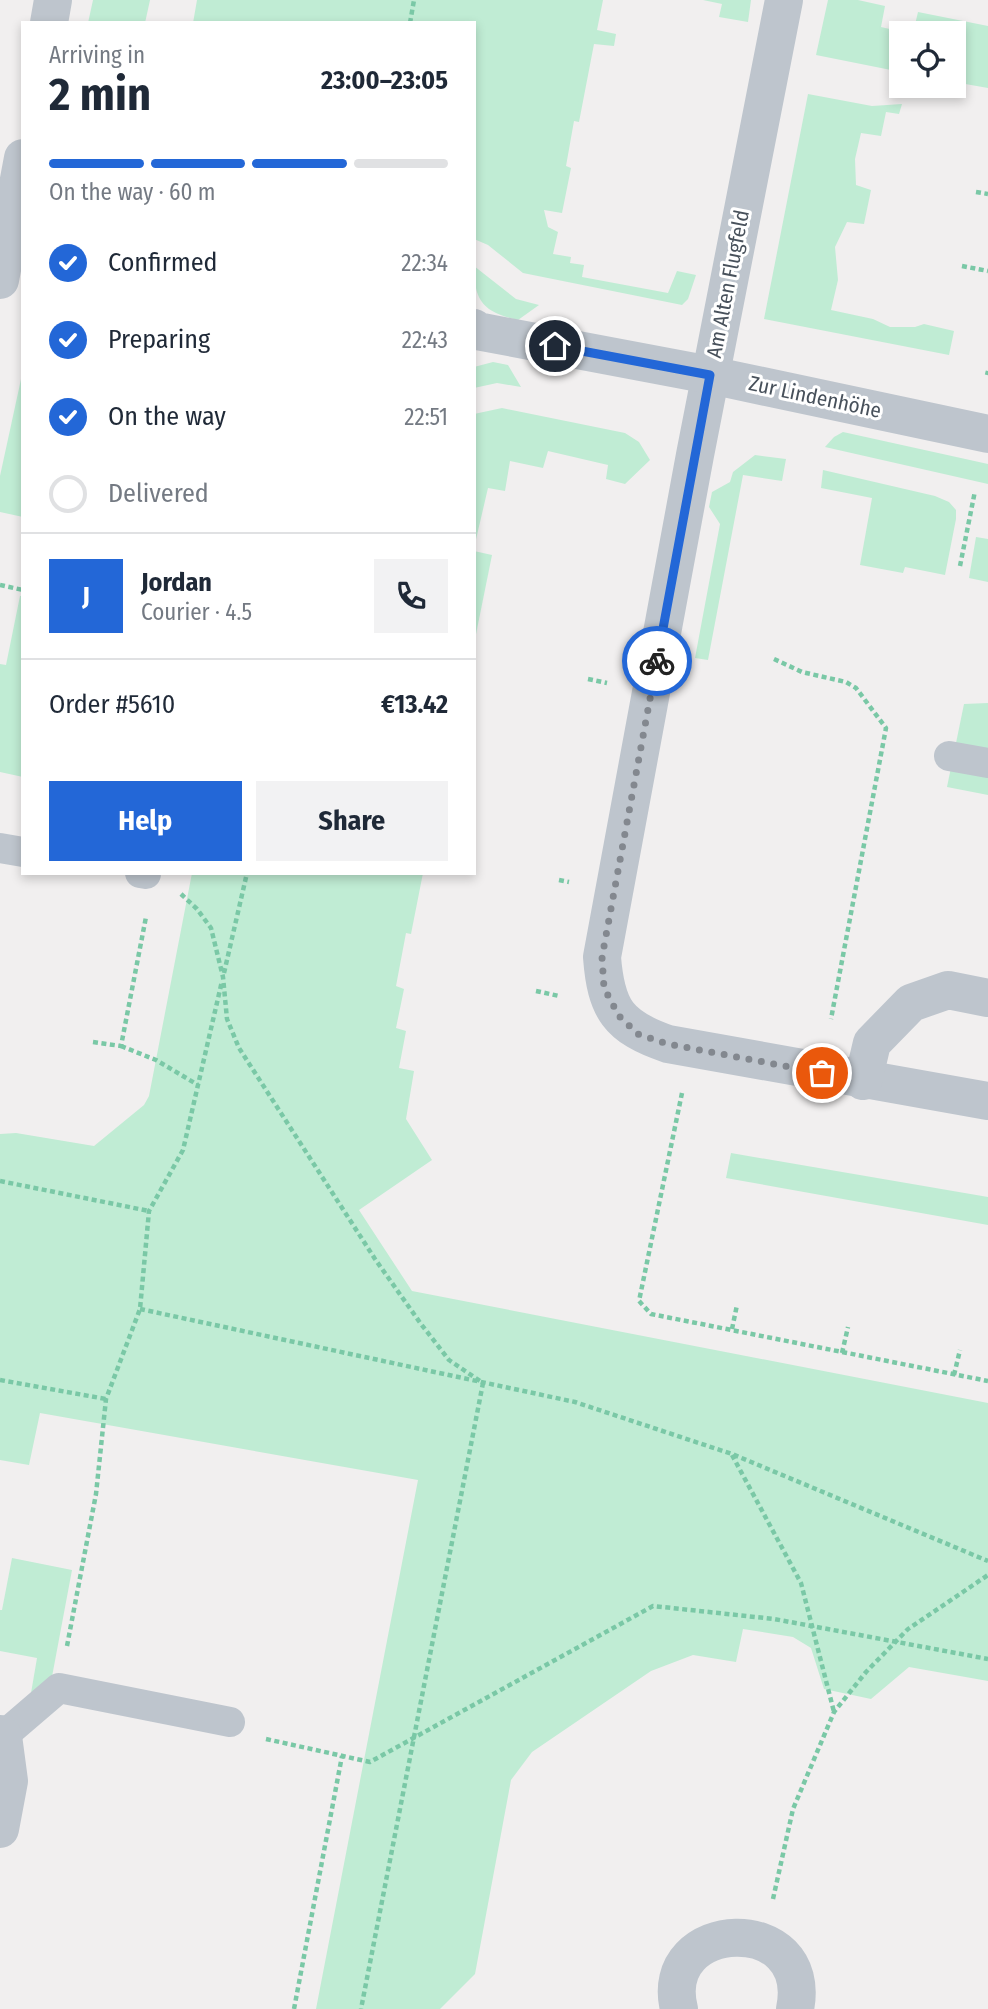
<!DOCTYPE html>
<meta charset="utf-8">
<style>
body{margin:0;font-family:"Fira Sans Condensed",sans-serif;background:#f2f2f3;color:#1f2937;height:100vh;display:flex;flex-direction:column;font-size:26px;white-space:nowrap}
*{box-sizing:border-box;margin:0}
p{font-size:23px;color:#747a83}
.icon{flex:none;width:38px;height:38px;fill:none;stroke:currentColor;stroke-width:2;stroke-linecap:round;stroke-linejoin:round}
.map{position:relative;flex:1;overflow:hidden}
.sheet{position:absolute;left:21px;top:21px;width:455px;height:854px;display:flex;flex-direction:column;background:#fff;border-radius:0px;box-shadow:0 4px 10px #0003}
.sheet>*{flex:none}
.buttons{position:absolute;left:889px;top:21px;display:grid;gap:14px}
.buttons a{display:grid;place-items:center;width:77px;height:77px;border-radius:0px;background:#fff;box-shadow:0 4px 10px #0003;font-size:35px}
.pin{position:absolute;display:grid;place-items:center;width:60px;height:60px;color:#fff;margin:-30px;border:4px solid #fff;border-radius:50%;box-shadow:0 2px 7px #0007}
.courier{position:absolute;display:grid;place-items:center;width:70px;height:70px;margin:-35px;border:5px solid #2367d7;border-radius:50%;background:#fff;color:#222;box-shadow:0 2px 9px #0007}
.summary em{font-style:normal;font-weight:700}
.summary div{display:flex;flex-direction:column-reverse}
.summary{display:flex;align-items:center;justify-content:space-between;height:119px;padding:0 28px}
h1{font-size:46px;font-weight:700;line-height:52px}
.bar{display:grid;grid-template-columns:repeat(4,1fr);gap:10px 7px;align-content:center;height:84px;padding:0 28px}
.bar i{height:9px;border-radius:5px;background:#e0e1e3}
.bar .active{background:#2367d7}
.bar p{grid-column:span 4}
.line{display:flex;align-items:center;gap:18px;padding:0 28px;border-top:2px solid #e0e1e3}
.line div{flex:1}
.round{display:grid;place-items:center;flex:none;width:74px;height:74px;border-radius:0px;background:#f2f2f3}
ol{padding:0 28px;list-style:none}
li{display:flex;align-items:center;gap:21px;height:77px}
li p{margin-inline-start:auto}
li .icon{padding:7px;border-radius:50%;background:#2367d7;color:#fff;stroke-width:4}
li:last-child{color:#747a83}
li i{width:38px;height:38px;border:4px solid #e0e1e3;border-radius:50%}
.action{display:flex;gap:14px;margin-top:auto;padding:14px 28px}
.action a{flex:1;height:80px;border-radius:0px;background:#2367d7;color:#fff;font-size:28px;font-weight:700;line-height:80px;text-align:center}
.action a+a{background:#f2f2f3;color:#1f2937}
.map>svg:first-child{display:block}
.green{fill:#c0ecd4}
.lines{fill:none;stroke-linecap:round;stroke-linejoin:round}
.path{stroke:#7ac8a6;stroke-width:4.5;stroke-dasharray:5 3.5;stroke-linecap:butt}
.service{stroke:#bec5cd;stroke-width:30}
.minor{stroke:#bec5cd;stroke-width:38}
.done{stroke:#83888f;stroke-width:7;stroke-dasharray:0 12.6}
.route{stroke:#2367d7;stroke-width:9}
.labels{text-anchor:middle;stroke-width:6;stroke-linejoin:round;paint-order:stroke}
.street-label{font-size:21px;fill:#48515b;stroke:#fff}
</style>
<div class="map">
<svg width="988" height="2009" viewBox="0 0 988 2009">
<rect width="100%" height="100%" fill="#f1efef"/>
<g class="green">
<path d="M93,0H150L145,23H88Z"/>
<path d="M197,0H603L597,30L616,34L614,46L594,44L579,122L574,121L566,166L571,168L562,213L544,210L548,227L558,232L553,254L571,257L570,263L584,265L582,277L668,293L677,271L696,275L688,299L682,305L523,273L488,245L474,239V23H193Z"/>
<path d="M703,0H751L748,22L719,17L722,4Z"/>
<path d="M828,0H858L885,6L881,27L907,33H901V72L816,55Z"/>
<path d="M918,12L988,26V88L954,82V33H913Z"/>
<path d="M808,94L872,106L902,104L899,114L886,112L881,136L861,133L855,159L856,185L871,190L864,224L847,222L835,247L838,280L831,310L873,319L890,327H915L924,324L954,331L949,355L764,319Z"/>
<path d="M474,266L516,299L539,305L518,320C483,312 474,301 474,266Z"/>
<path d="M493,362L508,365L521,387L497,383L474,388V367Z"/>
<path d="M23,370V517L0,512V476Z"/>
<path d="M502,408L625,433L639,442L650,460L625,484L606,479L608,465L548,451L543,468L510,461L505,491L488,488L474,548V414Z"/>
<path d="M843,432L988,464V484L825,447L834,437Z"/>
<path d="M755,455L786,459L782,481L743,475L708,660L695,658L720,524L709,507L712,492L730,482L733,472Z"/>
<path d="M823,470L935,496L949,502L956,510V519L945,575L905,567L903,573L860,565L872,498L821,488Z"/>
<path d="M976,537L988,539V582L969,578Z"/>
<path d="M474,551L492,555L474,644Z"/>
<path d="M20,596H23V777L0,772V664L6,665Z"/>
<path d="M988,703V795L947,787L964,704Z"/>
<path d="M192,873H423L411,934L406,933L396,986L404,989L396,1028L406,1031L399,1068L414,1071L406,1119L432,1160L359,1210L412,1291L988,1403V1681L909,1667L871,1699L824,1689L811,1648L793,1637L743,1629L736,1662L693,1655L651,1671L532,1752L511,1780L475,1974L440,2009H316L418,1480L40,1413L29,1465L0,1460V1134L16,1133L94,1146L144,1105L149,1096Z"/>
<path d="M731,1153L988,1197V1225L726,1178Z"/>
<path d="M12,1558L72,1570L51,1682L30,1699L37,1658L0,1651V1610H2Z"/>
</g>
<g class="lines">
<g class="path">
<path d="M410,23L414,0"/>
<path d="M976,192L988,194"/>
<path d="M962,266L988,271"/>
<path d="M987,375L988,371"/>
<path d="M960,566L975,491"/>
<path d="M0,585L23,590"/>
<path d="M774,659L802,672L846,682L856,688L886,728L831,1019"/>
<path d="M588,679L607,683"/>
<path d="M559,880L569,882"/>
<path d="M181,894L197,909L211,928L223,977L227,1019L239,1048L375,1259L421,1324L449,1360L483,1383L361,2009"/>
<path d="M224,973L247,873"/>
<path d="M536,991L559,996"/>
<path d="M93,1042L121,1046L146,917"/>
<path d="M121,1046L156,1060L198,1085"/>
<path d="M682,1093L639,1301L651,1314L988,1381"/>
<path d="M0,1181L149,1211"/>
<path d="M140,1309L575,1402L732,1454L988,1561"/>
<path d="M732,1329L737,1305"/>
<path d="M842,1353L848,1327"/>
<path d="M954,1375L960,1350"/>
<path d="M0,1380L106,1399"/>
<path d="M732,1455L801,1583L834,1712"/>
<path d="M67,1646L96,1494L106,1399L140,1309L149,1211L183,1150L222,981"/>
<path d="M266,1739L370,1762L653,1606L774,1619L988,1659"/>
<path d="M773,1899L793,1809L834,1712L866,1672L908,1629L988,1575"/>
<path d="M294,2009L342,1756"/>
</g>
<g class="service">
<path d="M949,756L988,763"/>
<path d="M0,848L23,852"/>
<path d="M140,873L146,874"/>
<path d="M3,1736L59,1688L230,1722"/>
</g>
<g class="minor">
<path d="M784,0L695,455L602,957C606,1009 618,1027 668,1044L988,1101"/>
<path d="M49,23L53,0"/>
<path d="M0,280L23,158"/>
<path d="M474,328L477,331L710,375L988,434"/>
<path d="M863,1081L872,1043L911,1003L948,990L988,998"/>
<path d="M0,1734L3,1736L9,1781L0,1829"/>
<path d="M679,2009C656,1917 815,1911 795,2009"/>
</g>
</g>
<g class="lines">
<path class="done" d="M657,661L602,957L604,988L619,1016L638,1034L668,1044L822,1073"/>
<path class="route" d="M555,346L710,375L657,661"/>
</g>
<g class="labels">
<g class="street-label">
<text transform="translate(728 284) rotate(-79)" y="7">Am Alten Flugfeld</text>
<text transform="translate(815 397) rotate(12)" y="7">Zur Lindenhöhe</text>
</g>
</g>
</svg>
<div class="buttons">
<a><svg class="icon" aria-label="locate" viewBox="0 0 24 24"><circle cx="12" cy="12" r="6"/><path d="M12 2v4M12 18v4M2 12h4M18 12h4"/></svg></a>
</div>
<div class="pin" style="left:822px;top:1073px;background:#ea580c"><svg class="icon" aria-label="bag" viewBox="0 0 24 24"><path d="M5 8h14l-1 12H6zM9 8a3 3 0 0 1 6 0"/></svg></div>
<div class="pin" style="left:555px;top:346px;background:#1f2937"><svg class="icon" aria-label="home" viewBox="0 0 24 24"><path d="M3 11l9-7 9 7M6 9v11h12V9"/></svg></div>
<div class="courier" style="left:657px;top:661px"><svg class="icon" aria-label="bike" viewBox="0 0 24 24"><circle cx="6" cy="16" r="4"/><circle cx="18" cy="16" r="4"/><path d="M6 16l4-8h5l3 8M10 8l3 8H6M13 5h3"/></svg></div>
<section class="sheet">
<div class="summary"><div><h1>2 min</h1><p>Arriving in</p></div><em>23:00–23:05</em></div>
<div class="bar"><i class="active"></i><i class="active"></i><i class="active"></i><i></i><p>On the way · 60 m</p></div>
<ol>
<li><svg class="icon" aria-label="check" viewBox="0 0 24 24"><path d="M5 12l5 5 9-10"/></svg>Confirmed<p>22:34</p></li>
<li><svg class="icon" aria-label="check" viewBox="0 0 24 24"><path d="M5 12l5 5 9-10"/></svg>Preparing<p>22:43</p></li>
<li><svg class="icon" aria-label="check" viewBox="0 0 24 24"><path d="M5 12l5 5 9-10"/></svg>On the way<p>22:51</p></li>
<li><i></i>Delivered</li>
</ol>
<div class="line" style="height:126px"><b class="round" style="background:#2367d7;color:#fff">J</b><div><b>Jordan</b><p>Courier · 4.5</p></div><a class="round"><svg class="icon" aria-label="phone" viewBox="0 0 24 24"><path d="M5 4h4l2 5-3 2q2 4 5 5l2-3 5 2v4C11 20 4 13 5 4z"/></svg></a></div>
<div class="line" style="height:91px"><div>Order #5610</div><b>€13.42</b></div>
<div class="action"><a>Help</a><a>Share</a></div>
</section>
</div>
